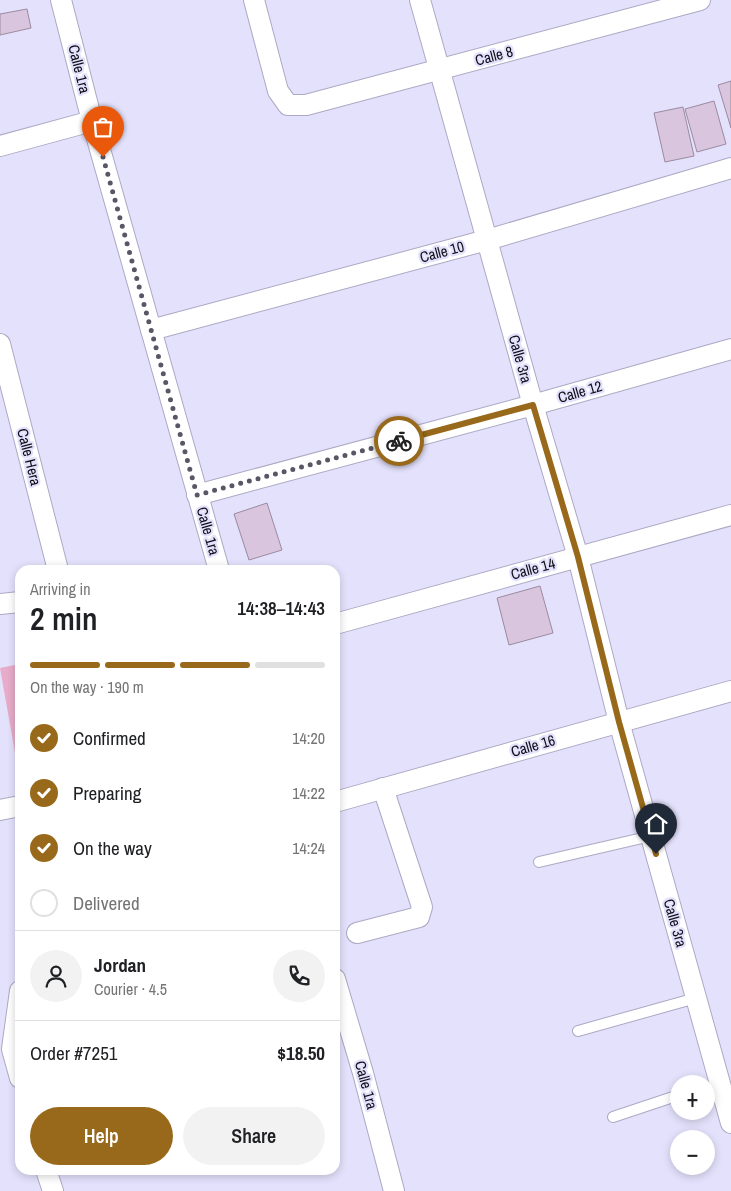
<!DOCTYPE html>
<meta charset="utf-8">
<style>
body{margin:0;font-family:"Archivo Narrow",sans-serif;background:#f2f2f2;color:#202124;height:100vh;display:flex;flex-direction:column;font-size:19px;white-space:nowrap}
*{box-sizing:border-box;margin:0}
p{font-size:16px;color:#757577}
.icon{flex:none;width:28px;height:28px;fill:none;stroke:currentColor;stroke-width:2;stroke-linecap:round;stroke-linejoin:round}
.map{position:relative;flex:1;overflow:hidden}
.side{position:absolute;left:15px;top:565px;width:325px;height:610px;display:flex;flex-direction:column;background:#fff;border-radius:15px;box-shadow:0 2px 8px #0003}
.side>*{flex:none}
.fabs{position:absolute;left:670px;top:1075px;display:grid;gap:10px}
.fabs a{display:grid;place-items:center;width:45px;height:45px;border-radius:50%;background:#fff;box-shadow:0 2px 8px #0003;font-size:25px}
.pin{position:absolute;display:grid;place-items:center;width:42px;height:42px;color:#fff;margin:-51px -21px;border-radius:50% 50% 50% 0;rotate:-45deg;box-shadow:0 0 5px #0007}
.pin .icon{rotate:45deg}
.courier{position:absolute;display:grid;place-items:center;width:50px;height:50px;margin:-25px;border:4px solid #98691a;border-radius:50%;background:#fff;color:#222;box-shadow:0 1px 6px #0007}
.summary em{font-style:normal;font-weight:600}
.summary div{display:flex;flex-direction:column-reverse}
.summary{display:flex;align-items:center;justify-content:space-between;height:85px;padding:0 15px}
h1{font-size:32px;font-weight:600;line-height:38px}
.bar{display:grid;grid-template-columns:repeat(4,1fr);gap:8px 5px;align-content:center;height:60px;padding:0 15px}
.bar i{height:6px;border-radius:4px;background:#e0e0e0}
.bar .current{background:#98691a}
.bar p{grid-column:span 4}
.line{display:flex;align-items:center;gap:12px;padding:0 15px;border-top:1px solid #e0e0e0}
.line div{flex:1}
.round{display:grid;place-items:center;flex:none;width:52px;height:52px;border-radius:26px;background:#f2f2f2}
ol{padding:0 15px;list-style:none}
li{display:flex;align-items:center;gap:15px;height:55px}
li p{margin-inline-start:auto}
li .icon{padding:5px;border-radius:50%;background:#98691a;color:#fff;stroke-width:4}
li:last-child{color:#757577}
li i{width:28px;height:28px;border:2px solid #e0e0e0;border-radius:50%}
.primary-button{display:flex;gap:10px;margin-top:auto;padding:10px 15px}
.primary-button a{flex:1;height:58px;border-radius:30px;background:#98691a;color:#fff;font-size:20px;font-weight:600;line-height:58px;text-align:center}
.primary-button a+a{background:#f2f2f2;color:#202124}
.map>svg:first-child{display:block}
.green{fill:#e7acc9}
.building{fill:#d9c6de;stroke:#9b8aa0}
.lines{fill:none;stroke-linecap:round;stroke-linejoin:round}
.lane-casing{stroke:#ada9c4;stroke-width:12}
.street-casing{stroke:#ada9c4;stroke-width:22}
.lane{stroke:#fff;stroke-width:10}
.street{stroke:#fff;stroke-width:20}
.done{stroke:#595766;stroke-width:5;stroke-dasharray:0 9}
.route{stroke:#98691a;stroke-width:6}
.labels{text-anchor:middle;stroke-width:4.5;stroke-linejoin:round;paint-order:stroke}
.street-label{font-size:15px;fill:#0e0d16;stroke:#e4e1fc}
</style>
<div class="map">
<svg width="731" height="1191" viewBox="0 0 731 1191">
<rect width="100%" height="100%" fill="#e4e1fc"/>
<path class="green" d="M20,664V763L17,764L0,668Z"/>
<g class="building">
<path d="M27,9L31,28L0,35V14Z"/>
<path d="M731,81V128L718,85Z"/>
<path d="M714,101L726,144L697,152L685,109Z"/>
<path d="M683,107L694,156L665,162L654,113Z"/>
<path d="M267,503L282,550L249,560L234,514Z"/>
<path d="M540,586L553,633L509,645L497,598Z"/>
</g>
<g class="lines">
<defs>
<g id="lane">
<path d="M539,862L651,836"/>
<path d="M578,1031L696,998"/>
<path d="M613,1117L679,1095"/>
</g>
<g id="street">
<path d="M61,0L92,121L219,570"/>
<path d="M254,0L278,91L288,105H306L700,0"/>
<path d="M420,0L533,405L578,557L619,722L731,1123"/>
<path d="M0,146L92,121"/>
<path d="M151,330L487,240L731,168"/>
<path d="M0,344L58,570"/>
<path d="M197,495L533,405L731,349"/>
<path d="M0,604L20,602"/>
<path d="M335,624L731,515"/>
<path d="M335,802L731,691"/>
<path d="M0,810L20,806"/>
<path d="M357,933L419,917L422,907L383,788"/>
<path d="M335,979L363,1073L394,1191"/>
<path d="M20,991L12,1049L20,1078"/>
<path d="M46,1170L53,1191"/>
</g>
</defs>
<use href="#lane" class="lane-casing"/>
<use href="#street" class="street-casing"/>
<use href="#lane" class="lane"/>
<use href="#street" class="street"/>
</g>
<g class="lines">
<path class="done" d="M103,157L197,495L399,441"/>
<path class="route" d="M399,441L533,405L578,557L619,722L656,854"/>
</g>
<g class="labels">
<g class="street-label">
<text transform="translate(494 56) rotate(-15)" y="5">Calle 8</text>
<text transform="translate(79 69) rotate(76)" y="5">Calle 1ra</text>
<text transform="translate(442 252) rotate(-15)" y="5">Calle 10</text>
<text transform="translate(520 359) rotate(74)" y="5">Calle 3ra</text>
<text transform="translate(580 392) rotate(-16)" y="5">Calle 12</text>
<text transform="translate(29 457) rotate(76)" y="5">Calle Hera</text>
<text transform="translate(208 531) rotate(74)" y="5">Calle 1ra</text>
<text transform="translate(533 569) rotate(-15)" y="5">Calle 14</text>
<text transform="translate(533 746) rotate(-16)" y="5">Calle 16</text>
<text transform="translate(675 923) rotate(74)" y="5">Calle 3ra</text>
<text transform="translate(366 1085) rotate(75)" y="5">Calle 1ra</text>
</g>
</g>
</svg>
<div class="fabs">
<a>+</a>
<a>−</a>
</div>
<div class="pin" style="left:103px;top:157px;background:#ea580c"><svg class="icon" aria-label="bag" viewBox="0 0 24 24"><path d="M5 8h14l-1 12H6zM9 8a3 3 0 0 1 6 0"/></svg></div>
<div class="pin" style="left:656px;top:854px;background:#1f2937"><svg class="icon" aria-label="home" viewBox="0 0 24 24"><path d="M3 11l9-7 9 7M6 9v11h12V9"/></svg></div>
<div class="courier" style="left:399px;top:441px"><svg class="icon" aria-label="bike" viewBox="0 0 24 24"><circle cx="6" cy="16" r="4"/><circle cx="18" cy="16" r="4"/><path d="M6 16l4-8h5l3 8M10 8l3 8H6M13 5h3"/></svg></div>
<section class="side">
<div class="summary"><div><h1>2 min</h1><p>Arriving in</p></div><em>14:38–14:43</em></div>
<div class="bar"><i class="current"></i><i class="current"></i><i class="current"></i><i></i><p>On the way · 190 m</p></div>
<ol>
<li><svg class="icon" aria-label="check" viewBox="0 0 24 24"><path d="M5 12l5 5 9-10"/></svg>Confirmed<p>14:20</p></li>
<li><svg class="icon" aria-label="check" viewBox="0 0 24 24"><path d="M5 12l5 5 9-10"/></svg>Preparing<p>14:22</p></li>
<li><svg class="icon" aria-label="check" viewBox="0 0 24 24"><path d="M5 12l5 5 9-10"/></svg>On the way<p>14:24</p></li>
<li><i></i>Delivered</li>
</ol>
<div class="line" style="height:90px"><a class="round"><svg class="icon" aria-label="person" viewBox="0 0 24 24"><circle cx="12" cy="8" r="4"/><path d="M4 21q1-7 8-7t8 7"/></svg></a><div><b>Jordan</b><p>Courier · 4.5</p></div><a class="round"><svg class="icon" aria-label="phone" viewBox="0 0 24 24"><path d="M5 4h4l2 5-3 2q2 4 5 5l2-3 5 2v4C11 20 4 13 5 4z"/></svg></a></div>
<div class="line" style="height:65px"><div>Order #7251</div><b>$18.50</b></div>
<div class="primary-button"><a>Help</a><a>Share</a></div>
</section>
</div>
